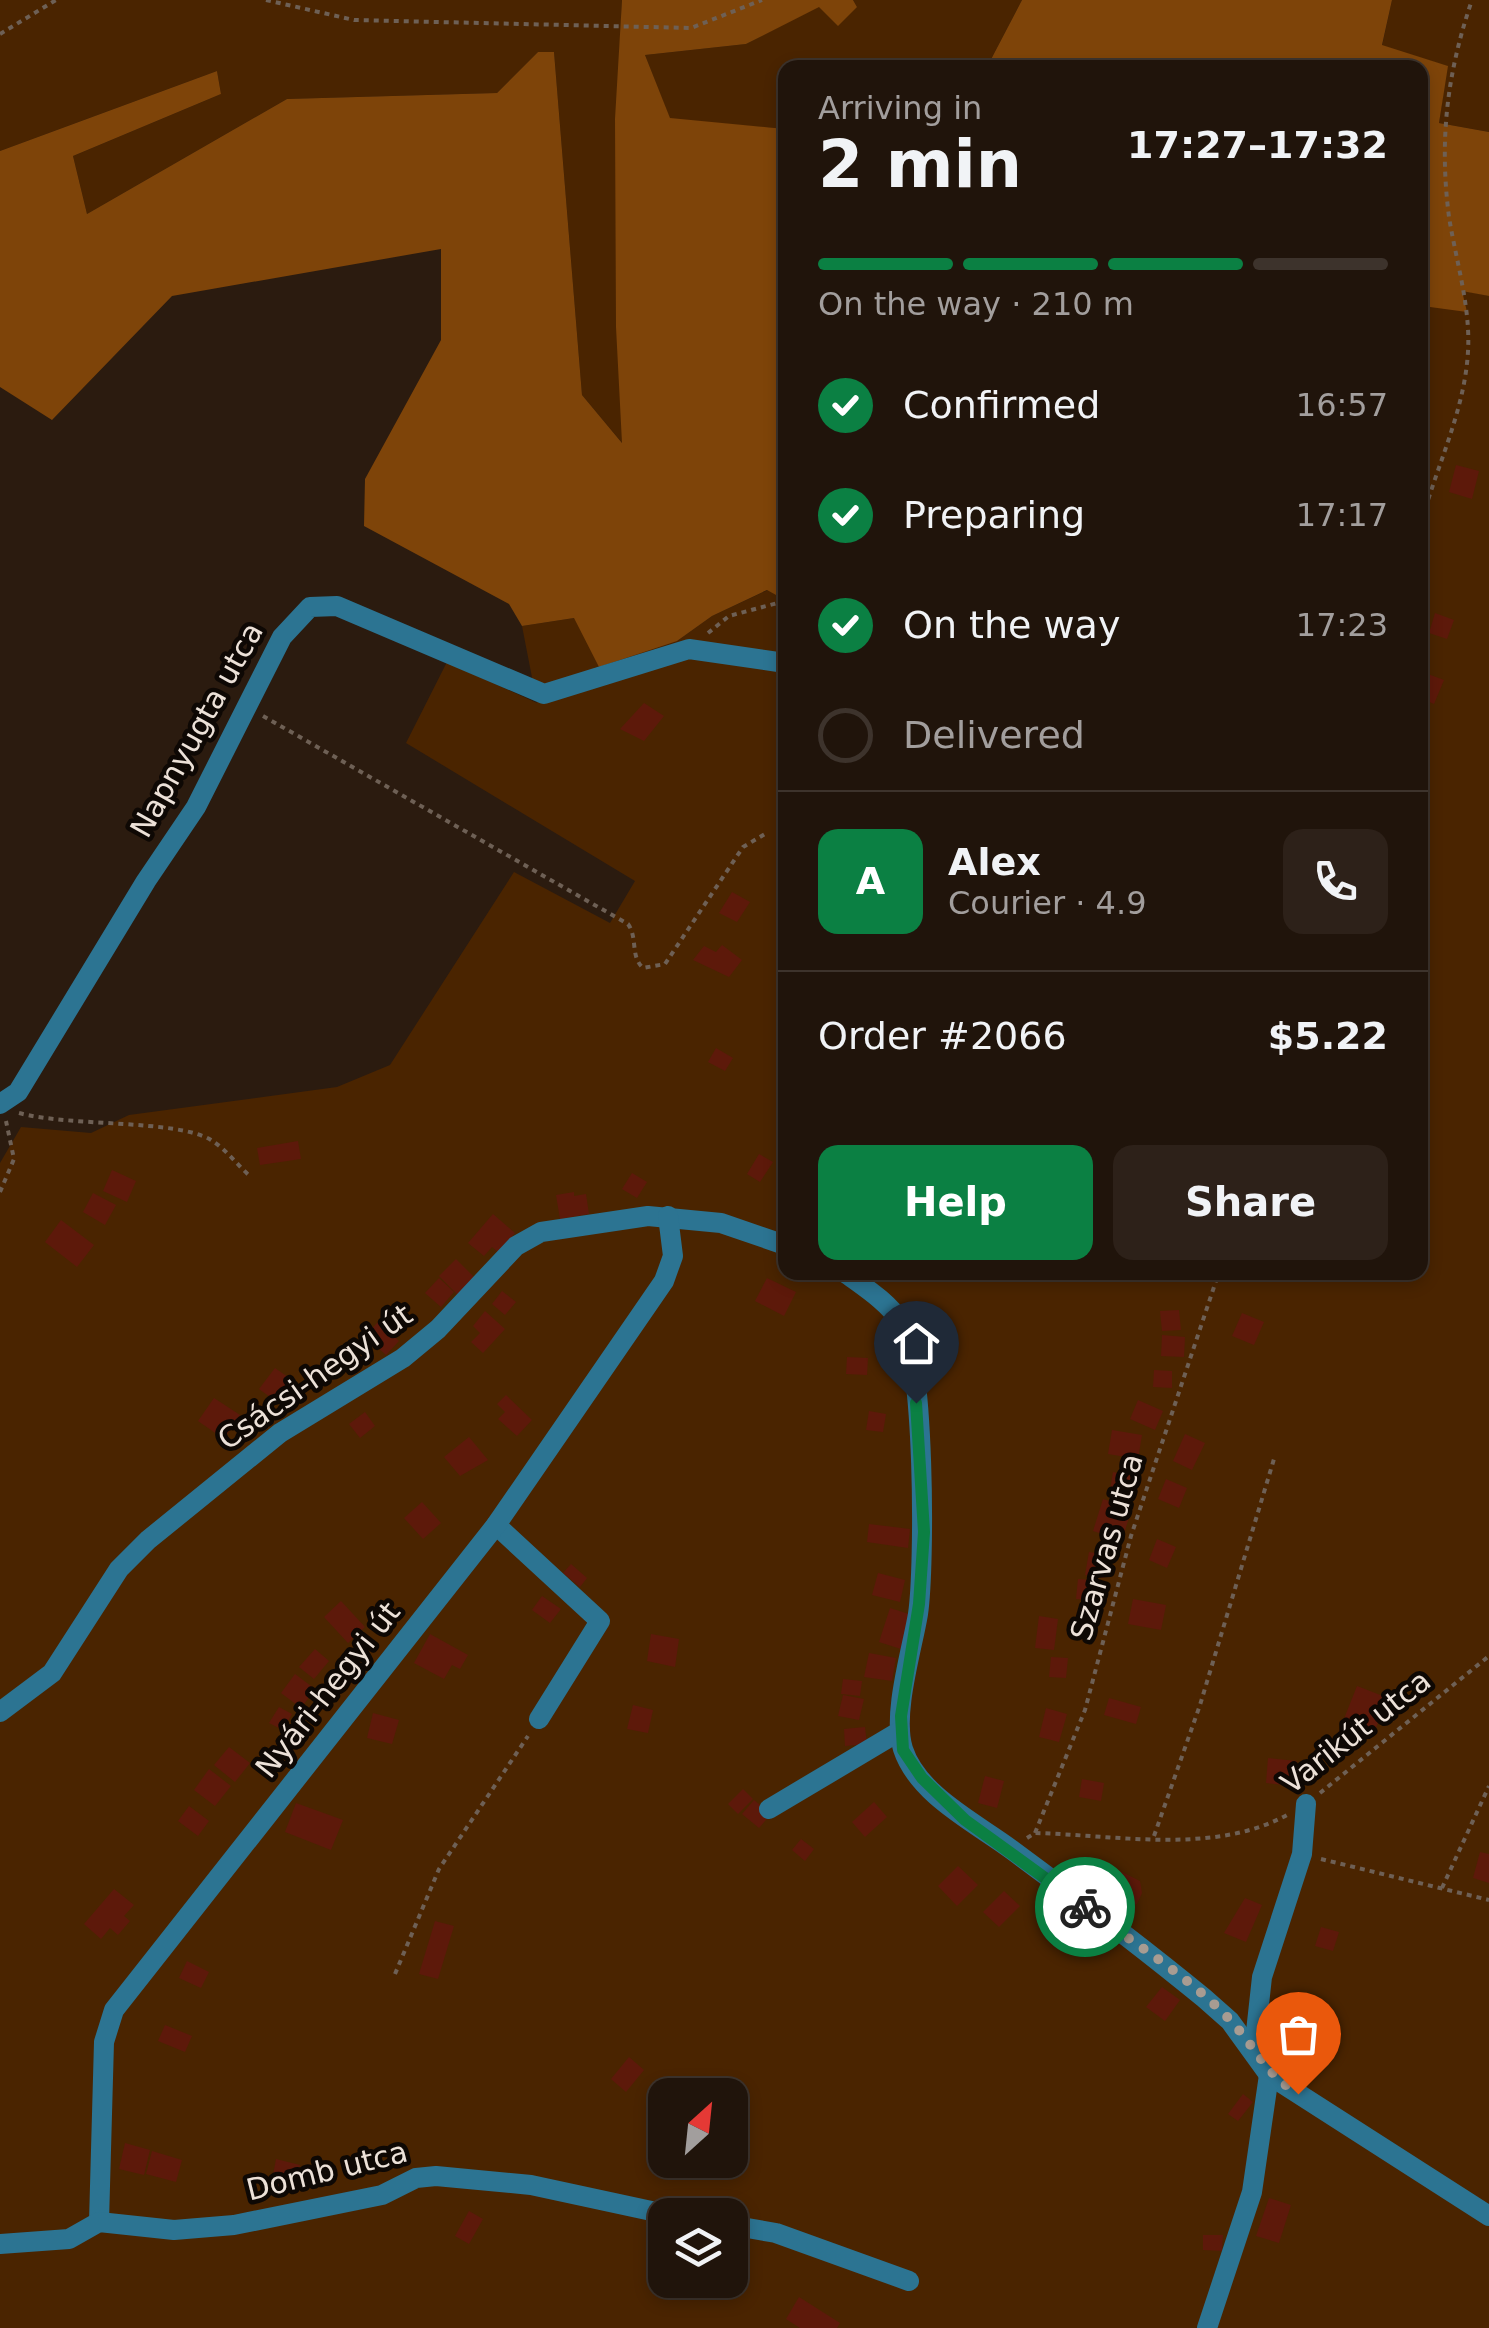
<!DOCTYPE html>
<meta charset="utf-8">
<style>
body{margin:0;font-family:"DejaVu Sans",sans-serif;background:#2d2119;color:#f1f3f6;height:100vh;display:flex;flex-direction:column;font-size:38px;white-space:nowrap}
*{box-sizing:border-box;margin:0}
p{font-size:32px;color:#a29e9d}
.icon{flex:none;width:55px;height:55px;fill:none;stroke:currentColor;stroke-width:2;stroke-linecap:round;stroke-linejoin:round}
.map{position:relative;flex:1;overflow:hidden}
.panel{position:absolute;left:778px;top:60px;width:650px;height:1220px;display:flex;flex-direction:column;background:#20140b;border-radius:20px;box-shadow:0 5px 15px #0003,0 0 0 2px #3d332c}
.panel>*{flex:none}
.needle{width:65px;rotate:27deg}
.tools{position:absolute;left:648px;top:2078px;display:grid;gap:20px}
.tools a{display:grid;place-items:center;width:100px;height:100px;border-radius:20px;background:#20140b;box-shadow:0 5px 15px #0003,0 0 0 2px #3d332c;font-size:50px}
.pin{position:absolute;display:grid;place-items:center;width:85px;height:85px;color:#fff;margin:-102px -42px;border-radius:50% 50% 50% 0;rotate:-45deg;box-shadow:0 0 10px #0007}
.pin .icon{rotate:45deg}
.courier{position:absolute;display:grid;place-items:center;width:100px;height:100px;margin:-50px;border:8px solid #0b8043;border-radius:50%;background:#fff;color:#222;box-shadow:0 2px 12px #0007}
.overview em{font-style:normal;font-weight:800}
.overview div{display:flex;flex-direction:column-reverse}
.overview{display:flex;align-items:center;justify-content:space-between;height:170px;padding:0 40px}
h1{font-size:65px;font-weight:800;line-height:75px}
.bar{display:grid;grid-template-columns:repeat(4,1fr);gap:15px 10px;align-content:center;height:120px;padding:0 40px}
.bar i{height:12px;border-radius:8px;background:#3d332c}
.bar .active{background:#0b8043}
.bar p{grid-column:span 4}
.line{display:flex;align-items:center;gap:25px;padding:0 40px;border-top:2px solid #3d332c}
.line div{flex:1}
.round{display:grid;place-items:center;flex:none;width:105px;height:105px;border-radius:20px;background:#2d2119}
ol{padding:0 40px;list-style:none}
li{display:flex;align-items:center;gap:30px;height:110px}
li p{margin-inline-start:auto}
li .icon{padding:10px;border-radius:50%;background:#0b8043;color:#fff;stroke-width:4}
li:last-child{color:#a29e9d}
li i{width:55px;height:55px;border:5px solid #3d332c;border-radius:50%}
.primary-button{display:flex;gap:20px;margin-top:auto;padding:20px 40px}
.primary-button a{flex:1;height:115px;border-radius:20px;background:#0b8043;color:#fff;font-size:40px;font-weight:800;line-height:115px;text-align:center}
.primary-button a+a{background:#2d2119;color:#f1f3f6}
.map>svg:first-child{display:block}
.green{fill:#4a2400;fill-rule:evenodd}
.forest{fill:#7e4409}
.building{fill:#5d190a}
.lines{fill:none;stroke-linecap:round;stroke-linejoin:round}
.path{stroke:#6e6055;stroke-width:4;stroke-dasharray:5 5;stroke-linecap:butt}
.street{stroke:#2c7492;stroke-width:20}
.done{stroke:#a89c92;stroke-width:10;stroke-dasharray:0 18}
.route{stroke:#0b8043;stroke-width:12}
.labels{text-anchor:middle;stroke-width:9;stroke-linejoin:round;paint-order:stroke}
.street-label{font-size:30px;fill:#ece1d8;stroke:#0e0804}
</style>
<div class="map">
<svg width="1489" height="2328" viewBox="0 0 1489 2328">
<rect width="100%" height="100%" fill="#2b1b0f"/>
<g class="green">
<path d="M0,0H622C614,148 614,296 623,444L582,395L554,52H538L497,93L287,99L87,214L73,156L221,94L217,71L0,151Z"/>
<path d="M853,0H1022L987,67L785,68V129L670,119L645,55L746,44L819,6L857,7Z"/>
<path d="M1392,0H1489V132L1439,123L1447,66L1382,46Z"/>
<path d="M1461,290L1489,296V2328H0V1163L21,1127L91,1133L129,1115L337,1087L390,1065L514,872L610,923L635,881L406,743L447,662L537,703L522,626L574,618L677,641L712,616L768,590L785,600V1272H1420V320L1429,322V306ZM665,2095H730V2160H665ZM665,2215H730V2280H665Z"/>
</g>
<g class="forest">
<path d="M622,0H853L857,7L838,26L819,7L746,44L645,55L670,118L785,129V600L767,590L712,616L677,641L599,667L574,618L522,626L509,604L364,526L365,479L441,340V249L172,296L52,420L0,387V151L217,71L221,94L73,156L87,214L287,99L497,93L538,52H554L582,395L622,443L616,327L615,119Z"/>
<path d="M1022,0H1392L1382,45L1448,66L1439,123L1489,132V296L1462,291L1467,312L1430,307L1429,322L1420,320V68L987,67Z"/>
</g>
<g class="building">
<path d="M1456,465L1479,471L1472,499L1449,492Z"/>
<path d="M1435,613L1454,620L1447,639L1429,633Z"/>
<path d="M1420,671L1444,680L1434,704L1420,698Z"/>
<path d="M644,703L664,716L644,741L620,729Z"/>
<path d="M732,892L750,902L737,922L719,913Z"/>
<path d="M722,945L742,960L729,977L693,960L704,946L716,952Z"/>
<path d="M716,1048L733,1058L725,1071L708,1062Z"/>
<path d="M298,1141L301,1159L260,1165L257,1148Z"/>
<path d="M759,1154L773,1162L760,1182L747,1174Z"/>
<path d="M112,1170L136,1181L127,1202L103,1191Z"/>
<path d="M632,1173L647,1182L637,1198L622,1189Z"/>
<path d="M574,1192V1196L586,1194L589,1214L560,1219L556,1195Z"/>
<path d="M93,1193L116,1205L105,1225L83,1212Z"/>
<path d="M493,1214L515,1233L498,1252L492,1247L484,1256L468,1243Z"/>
<path d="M61,1220L94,1245L77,1267L45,1242Z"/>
<path d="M456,1259L475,1278L458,1295L439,1276Z"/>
<path d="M439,1278L454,1292L441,1307L425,1293Z"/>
<path d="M767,1278L796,1292L784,1316L755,1301Z"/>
<path d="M502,1291L516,1302L505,1315L492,1304Z"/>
<path d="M1179,1310L1181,1330L1162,1331L1160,1311Z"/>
<path d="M485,1311L505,1329L483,1353L471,1342L480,1333L473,1326Z"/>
<path d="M1242,1313L1264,1322L1254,1345L1232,1336Z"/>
<path d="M378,1322L399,1341L386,1355L365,1336Z"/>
<path d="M1162,1335L1185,1337L1184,1357L1161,1356Z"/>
<path d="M847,1357L868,1358L867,1375L846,1374Z"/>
<path d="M275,1368L292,1380L277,1402L259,1389Z"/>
<path d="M1154,1370L1172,1371V1388L1153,1387Z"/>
<path d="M506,1395L532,1420L517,1436L498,1419L505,1412L497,1404Z"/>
<path d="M214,1398L240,1415L224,1439L198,1421Z"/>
<path d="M1138,1400L1163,1411L1155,1430L1130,1419Z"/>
<path d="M869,1411L886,1414L883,1432L866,1430Z"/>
<path d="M365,1412L375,1426L360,1438L349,1424Z"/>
<path d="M1112,1430L1142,1435L1138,1459L1108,1454Z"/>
<path d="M1185,1434L1205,1443L1192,1470L1173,1461Z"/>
<path d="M469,1437L488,1460L460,1476L444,1457Z"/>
<path d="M1113,1472L1137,1477L1134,1495L1110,1490Z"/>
<path d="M1166,1479L1187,1488L1179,1508L1158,1499Z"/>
<path d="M1103,1499L1132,1508L1122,1540L1093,1531Z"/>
<path d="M422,1502L441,1523L423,1539L404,1518Z"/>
<path d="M869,1524L910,1529L908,1548L867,1542Z"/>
<path d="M1157,1539L1176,1547L1167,1568L1149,1560Z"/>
<path d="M1089,1552L1108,1555L1104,1578L1085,1575Z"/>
<path d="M571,1564L587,1578L580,1587L563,1573Z"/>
<path d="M878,1573L905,1580L900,1602L872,1595Z"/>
<path d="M1078,1579L1106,1581L1104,1601L1076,1599Z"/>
<path d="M542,1596L561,1609L550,1623L532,1610Z"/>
<path d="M1133,1599L1166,1605L1161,1630L1128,1624Z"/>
<path d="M341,1601L365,1627L348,1643L324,1617Z"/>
<path d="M890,1608L912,1615L901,1649L879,1642Z"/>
<path d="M1039,1616L1058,1619L1054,1650L1035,1648Z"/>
<path d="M430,1634L468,1655L460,1669L452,1665L444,1679L414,1663Z"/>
<path d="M651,1634L679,1639L675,1667L647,1661Z"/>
<path d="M315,1649L329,1661L314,1679L299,1667Z"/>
<path d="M869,1653L896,1658L892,1681L864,1677Z"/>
<path d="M1051,1657L1068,1658L1066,1678L1049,1677Z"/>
<path d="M295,1674L315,1689L301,1708L281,1693Z"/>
<path d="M843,1679L862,1681L860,1696L841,1694Z"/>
<path d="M1357,1686L1388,1698L1373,1735L1361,1730L1355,1746L1336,1739Z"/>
<path d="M843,1695L864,1699L859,1720L838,1716Z"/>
<path d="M1109,1698L1141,1707L1136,1724L1104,1715Z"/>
<path d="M633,1705L653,1710L648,1733L627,1729Z"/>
<path d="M279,1707L292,1714L283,1730L269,1723Z"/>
<path d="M1046,1708L1067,1714L1059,1742L1039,1737Z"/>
<path d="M373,1713L399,1720L392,1744L367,1738Z"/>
<path d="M865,1727L867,1744L845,1746L844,1729Z"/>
<path d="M229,1747L250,1763L235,1782L214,1765Z"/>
<path d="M1268,1758L1297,1761L1294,1786L1266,1783Z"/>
<path d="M209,1769L231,1786L215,1806L194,1790Z"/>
<path d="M985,1776L1004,1781L997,1808L978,1803Z"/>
<path d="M1082,1779L1104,1783L1101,1801L1079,1797Z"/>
<path d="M743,1789L753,1799L738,1814L728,1804Z"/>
<path d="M754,1800L771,1814L759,1828L742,1814Z"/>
<path d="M874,1802L887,1817L865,1837L852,1822Z"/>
<path d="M296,1803L343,1820L331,1850L285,1832Z"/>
<path d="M189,1806L209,1821L198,1836L178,1821Z"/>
<path d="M801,1839L814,1849L805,1861L792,1850Z"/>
<path d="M1480,1852L1489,1854V1883L1473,1878Z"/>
<path d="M958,1866L978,1885L957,1906L938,1886Z"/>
<path d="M1110,1866L1140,1881L1142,1893L1137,1904L1127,1908L1097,1893L1101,1872L1106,1875Z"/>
<path d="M114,1889L134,1905L124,1916L130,1921L118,1935L110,1928L101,1939L84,1924Z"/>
<path d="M1004,1891L1020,1906L999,1927L983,1912Z"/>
<path d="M1245,1898L1262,1905L1246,1942L1224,1933Z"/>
<path d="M435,1921L454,1926L438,1979L419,1974Z"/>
<path d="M1321,1927L1339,1932L1333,1951L1315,1946Z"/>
<path d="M187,1961L209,1972L201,1988L179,1978Z"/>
<path d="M1162,1987L1180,2000L1165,2021L1146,2007Z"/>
<path d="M165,2025L192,2036L185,2052L158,2041Z"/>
<path d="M1308,2025L1327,2036L1315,2057L1296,2046Z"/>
<path d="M629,2057L644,2070L626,2092L611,2079Z"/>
<path d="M1243,2094L1253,2102L1238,2121L1228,2114Z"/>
<path d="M125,2143L150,2150L144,2175L119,2169Z"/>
<path d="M152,2151L182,2160L176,2182L146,2174Z"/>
<path d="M276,2159L300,2165L295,2190L271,2186Z"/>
<path d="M1269,2198L1291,2205L1279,2243L1256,2236Z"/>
<path d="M469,2211L483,2219L469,2244L455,2236Z"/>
<path d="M1203,2235H1223L1222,2251L1203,2250Z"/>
<path d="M799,2297L840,2323L837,2328H800L786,2319Z"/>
</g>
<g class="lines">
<g class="path">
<path d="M266,0L354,20L691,28L762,0"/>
<path d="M0,34L56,0"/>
<path d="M1420,528C1437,461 1472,399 1468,329C1466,292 1455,254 1449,217C1439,140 1447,73 1472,0"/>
<path d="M708,633L729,616L785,601"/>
<path d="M263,716L628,924C638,938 630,956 643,968L665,964L743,847L765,834"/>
<path d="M19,1113C71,1127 176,1119 211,1140C226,1149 238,1166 251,1177"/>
<path d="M0,1192L14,1159L6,1121"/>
<path d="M1320,1793L1489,1656"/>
<path d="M1035,1833L1085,1710L1131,1536L1219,1272"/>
<path d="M1154,1836L1200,1705L1274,1459"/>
<path d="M1027,1838L1035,1833C1117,1835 1213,1855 1287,1815"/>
<path d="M1321,1859L1489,1900"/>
<path d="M1442,1888L1489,1786"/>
<path d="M395,1974L439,1869L528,1736"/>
</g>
<g class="street">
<path d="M0,1104L18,1092L146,881L196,807L282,637L310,607L337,606L544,694L689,649L785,663"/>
<path d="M844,1272C864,1287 887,1301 901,1322C925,1356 925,1566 918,1614C912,1650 892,1714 903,1749C918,1795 976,1823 1012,1850C1077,1898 1142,1947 1204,1998L1230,2021L1269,2075L1489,2216"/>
<path d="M496,1525L600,1621L539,1719"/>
<path d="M0,1712L52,1673L119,1569L148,1540L280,1433L403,1358L438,1329L516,1246L541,1232L648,1216L721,1223L785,1245"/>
<path d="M769,1809L900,1731"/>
<path d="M1254,2050L1262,1977L1302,1854L1306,1804"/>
<path d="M99,2222L104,2042L114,2010L496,1525L664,1281L673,1256L668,1216"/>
<path d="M730,2225L776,2233L909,2281"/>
<path d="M0,2244L69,2239L99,2222L174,2230L234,2225L382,2195L416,2178L436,2176L531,2185L670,2215"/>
<path d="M1207,2328L1252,2192L1269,2075"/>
</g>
</g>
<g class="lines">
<path class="done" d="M1085,1907C1133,1943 1190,1977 1231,2021C1257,2049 1264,2072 1298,2094"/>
<path class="route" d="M916,1403L924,1532L919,1604L901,1716L903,1750L922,1778L965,1820L1085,1907"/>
</g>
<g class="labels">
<g class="street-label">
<text transform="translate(197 730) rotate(-61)" y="10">Napnyugta utca</text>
<text transform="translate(315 1377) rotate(-35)" y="10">Csácsi-hegyi út</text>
<text transform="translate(1107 1547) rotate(-74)" y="10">Szarvas utca</text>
<text transform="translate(328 1690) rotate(-52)" y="10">Nyári-hegyi út</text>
<text transform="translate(1356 1732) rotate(-38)" y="10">Varikút utca</text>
<text transform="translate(327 2171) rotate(-14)" y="10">Domb utca</text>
</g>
</g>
</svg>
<div class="tools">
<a><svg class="needle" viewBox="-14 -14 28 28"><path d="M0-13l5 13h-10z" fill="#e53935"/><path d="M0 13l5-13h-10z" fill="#a29e9d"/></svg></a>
<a><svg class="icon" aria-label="layers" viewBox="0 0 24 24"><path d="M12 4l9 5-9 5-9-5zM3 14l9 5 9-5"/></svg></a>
</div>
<div class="pin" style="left:1298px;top:2094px;background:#ea580c"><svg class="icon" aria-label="bag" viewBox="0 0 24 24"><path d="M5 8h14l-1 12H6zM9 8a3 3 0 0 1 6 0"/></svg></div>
<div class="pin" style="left:916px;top:1403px;background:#1f2937"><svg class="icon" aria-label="home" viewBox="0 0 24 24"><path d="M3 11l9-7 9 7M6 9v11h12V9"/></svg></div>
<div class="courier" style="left:1085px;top:1907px"><svg class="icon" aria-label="bike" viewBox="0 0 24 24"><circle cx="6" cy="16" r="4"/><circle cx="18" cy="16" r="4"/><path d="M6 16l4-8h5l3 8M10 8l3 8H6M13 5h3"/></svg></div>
<section class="panel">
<div class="overview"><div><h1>2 min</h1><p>Arriving in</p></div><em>17:27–17:32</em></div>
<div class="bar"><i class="active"></i><i class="active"></i><i class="active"></i><i></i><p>On the way · 210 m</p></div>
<ol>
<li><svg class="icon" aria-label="check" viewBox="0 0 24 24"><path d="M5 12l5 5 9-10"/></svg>Confirmed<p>16:57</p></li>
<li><svg class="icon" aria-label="check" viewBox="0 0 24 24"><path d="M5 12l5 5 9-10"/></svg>Preparing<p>17:17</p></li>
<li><svg class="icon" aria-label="check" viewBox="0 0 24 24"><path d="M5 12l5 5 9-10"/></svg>On the way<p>17:23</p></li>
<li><i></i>Delivered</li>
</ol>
<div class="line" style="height:180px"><b class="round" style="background:#0b8043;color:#fff">A</b><div><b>Alex</b><p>Courier · 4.9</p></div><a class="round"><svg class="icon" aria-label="phone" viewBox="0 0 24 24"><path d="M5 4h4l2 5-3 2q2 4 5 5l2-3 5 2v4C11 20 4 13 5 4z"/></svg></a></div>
<div class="line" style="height:130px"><div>Order #2066</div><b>$5.22</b></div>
<div class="primary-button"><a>Help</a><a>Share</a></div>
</section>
</div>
